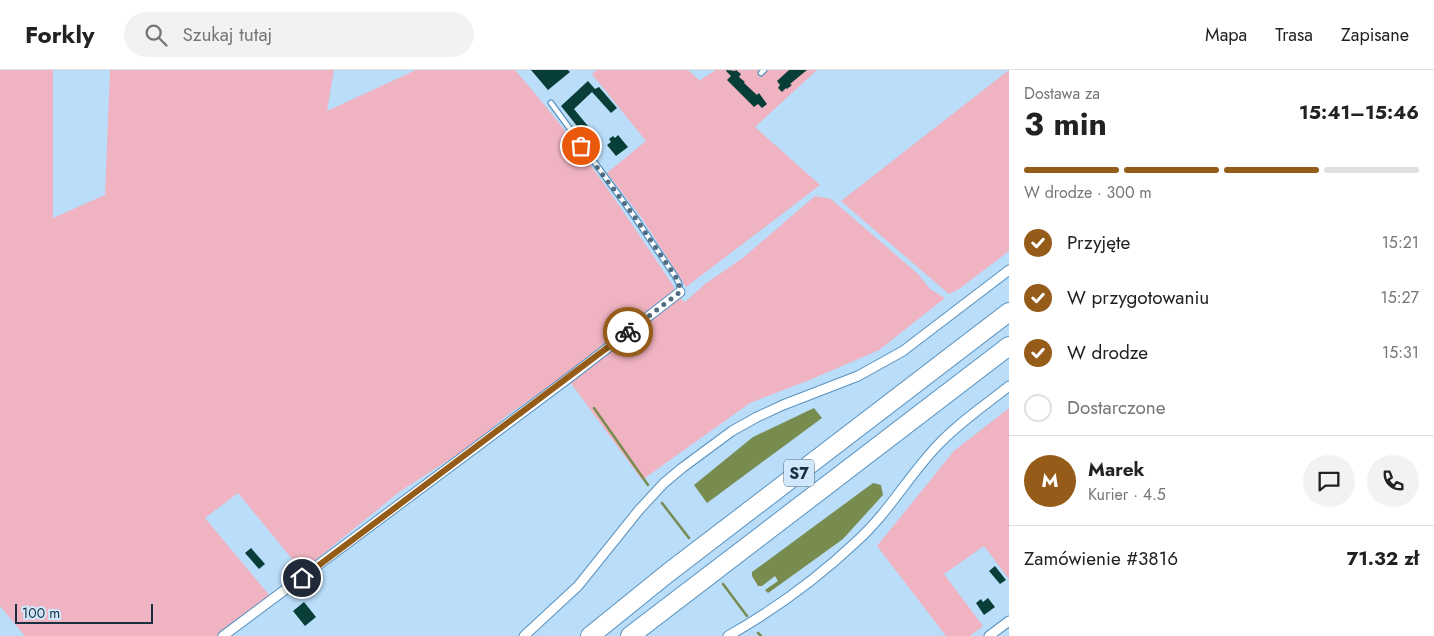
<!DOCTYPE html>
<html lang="pl">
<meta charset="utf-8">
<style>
body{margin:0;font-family:Jost,sans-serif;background:#f2f2f2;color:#222;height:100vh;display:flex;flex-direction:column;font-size:19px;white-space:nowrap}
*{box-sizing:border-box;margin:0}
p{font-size:16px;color:#767676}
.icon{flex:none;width:28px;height:28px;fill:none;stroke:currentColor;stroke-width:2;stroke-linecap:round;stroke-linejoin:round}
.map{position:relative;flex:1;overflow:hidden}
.side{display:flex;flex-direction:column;background:#fff;width:425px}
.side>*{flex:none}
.scale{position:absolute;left:15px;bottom:12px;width:138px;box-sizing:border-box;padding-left:5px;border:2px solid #172f41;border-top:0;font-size:14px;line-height:18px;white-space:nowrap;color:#172f41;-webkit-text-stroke:4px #d1e8fc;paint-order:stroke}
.pin{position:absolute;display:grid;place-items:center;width:42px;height:42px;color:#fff;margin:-21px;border:2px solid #fff;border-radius:50%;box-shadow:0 1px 5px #0007}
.courier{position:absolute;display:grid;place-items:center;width:50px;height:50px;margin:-25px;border:4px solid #955b19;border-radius:50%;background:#fff;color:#222;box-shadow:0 1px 6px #0007}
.summary em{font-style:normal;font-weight:700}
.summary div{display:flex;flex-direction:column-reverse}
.summary{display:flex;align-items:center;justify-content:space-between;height:85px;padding:0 15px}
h1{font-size:32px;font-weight:700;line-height:38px}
.bar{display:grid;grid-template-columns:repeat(4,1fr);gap:8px 5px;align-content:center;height:60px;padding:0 15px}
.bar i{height:6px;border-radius:4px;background:#e0e0e0}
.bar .active{background:#955b19}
.bar p{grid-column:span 4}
.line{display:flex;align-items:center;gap:12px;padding:0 15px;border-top:1px solid #e0e0e0}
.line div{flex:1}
.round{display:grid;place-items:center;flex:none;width:52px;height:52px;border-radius:26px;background:#f2f2f2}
ol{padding:0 15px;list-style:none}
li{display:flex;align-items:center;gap:15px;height:55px}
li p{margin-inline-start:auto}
li .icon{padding:5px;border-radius:50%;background:#955b19;color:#fff;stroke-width:4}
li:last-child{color:#767676}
li i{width:28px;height:28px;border:2px solid #e0e0e0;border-radius:50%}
header{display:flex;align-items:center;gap:30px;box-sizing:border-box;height:70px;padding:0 25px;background:#fff;border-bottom:1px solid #e0e0e0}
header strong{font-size:24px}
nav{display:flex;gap:28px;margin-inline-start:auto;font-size:18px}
.search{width:350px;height:45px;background:#f2f2f2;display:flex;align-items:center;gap:12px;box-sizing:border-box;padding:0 18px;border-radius:28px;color:#767676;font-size:19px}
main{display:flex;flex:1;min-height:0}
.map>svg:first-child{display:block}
.green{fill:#f0b3c1}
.water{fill:#798c50}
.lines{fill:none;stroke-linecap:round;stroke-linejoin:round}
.stream{stroke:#798c50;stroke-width:2.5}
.building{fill:#083e38}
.service-casing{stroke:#5892be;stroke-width:7}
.minor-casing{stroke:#5892be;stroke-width:11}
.motorway-casing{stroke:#5892be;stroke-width:20}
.service{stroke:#fff;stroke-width:4.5}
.minor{stroke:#fff;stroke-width:9}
.motorway{stroke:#fff;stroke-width:18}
.done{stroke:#506c82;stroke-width:5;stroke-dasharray:0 9}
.route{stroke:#955b19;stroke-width:6}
.labels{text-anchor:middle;stroke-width:5;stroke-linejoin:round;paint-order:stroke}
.shield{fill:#d1e8fc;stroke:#4f6679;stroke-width:1}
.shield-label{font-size:16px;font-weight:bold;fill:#172f41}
</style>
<header>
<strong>Forkly</strong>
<div class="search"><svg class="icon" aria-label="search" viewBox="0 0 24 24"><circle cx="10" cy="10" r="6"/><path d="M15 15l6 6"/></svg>Szukaj tutaj</div>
<nav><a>Mapa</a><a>Trasa</a><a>Zapisane</a></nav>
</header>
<main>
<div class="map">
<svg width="1009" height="566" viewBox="0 0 1009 566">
<rect width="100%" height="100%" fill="#baddfa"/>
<g class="green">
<path d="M0,0H53V148L105,125L110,0H334L327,41L416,0H515C575,68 624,142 674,217V224L579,296L506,346L472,375L399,422L302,501L238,423L205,448L270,526L216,566H25L0,536Z"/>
<path d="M597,0H688L700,11C705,5 710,5 715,0H817L755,57L820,115L686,217L641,147L607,103L646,71L592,4Z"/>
<path d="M1009,0V181L959,219L949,224L841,131Z"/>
<path d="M815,126L831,129L918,204L930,219L945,228L879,280L812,309L750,333L642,410L570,312L680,228L685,232L705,214L744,187Z"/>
<path d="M1009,338V509L984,476L944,504L983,556L970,566H946L877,476L954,381Z"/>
</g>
<g class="water">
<path d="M814,338L822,348L707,433L694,415L753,367Z"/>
<path d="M873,413L881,415L883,425L843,469L771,521L768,523L765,520L778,511L775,506L762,516H758L752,506V502Z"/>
</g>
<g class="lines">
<g class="stream">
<path d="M594,338L648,415"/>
<path d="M662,433L689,468"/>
<path d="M723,514L747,546"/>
<path d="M758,563L761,566"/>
</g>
</g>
<g class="building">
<path d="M531,0H568L570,2L548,20Z"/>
<path d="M727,0L735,1L736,0L741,4L739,7L745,12L744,13L757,25L759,23L767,34L762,38L758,34L754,37L727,10L731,6L726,1Z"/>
<path d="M789,0H807L790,14L792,15L787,19L786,18L782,22L778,18L780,15L777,11Z"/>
<path d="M588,11L595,19L599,17L617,38L611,43L592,22L574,39L592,61L585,66L561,36Z"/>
<path d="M618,65L628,77L616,86L607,75L611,72L609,69L613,66L615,68Z"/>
<path d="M251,478L265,494L259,499L245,483Z"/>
<path d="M995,496L1006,510L1000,514L989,501Z"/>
<path d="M988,528L995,537L984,545L976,533L981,529L983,532Z"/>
<path d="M304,532L316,547L305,556L293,541Z"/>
</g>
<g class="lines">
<defs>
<g id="service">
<path d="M761,3L764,0"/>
<path d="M551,33L634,146L675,206L679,213L680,222"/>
</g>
<g id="minor">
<path d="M223,566L574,304L680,222"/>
<path d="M524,566L578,516L639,440L664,413L682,398L732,361L757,347L783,335L858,306L903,281L1009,200"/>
<path d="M728,566C774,540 819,507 857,471C888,443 908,407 936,377C957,354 984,336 1009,316"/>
<path d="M989,566L1009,551"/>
</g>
<g id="motorway">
<path d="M590,566L668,503L1009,242"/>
<path d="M630,566L1009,276"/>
</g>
</defs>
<use href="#service" class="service-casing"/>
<use href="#minor" class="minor-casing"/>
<use href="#motorway" class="motorway-casing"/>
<use href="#service" class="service"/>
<use href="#minor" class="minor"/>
<use href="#motorway" class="motorway"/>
</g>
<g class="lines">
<path class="done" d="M581,76L634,146L675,206L679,213L680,222L628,262"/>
<path class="route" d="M302,508L628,262"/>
</g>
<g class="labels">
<rect class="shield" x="784" y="389.5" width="30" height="27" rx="4"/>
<g class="shield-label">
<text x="799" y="409">S7</text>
</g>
</g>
</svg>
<div class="scale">100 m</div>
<div class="pin" style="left:581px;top:76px;background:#ea580c"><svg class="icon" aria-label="bag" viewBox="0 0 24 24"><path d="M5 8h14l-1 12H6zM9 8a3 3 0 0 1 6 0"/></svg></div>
<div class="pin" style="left:302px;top:508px;background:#1f2937"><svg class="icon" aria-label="home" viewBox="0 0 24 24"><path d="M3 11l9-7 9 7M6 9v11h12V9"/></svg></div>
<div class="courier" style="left:628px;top:262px"><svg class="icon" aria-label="bike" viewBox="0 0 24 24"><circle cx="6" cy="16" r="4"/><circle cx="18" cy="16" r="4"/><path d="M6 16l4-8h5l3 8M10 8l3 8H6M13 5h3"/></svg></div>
</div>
<section class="side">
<div class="summary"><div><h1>3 min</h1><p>Dostawa za</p></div><em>15:41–15:46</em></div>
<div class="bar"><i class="active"></i><i class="active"></i><i class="active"></i><i></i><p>W drodze · 300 m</p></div>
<ol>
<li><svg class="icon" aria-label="check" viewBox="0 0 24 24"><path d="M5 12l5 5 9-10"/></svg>Przyjęte<p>15:21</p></li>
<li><svg class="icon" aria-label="check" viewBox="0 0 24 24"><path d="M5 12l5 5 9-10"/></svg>W przygotowaniu<p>15:27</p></li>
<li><svg class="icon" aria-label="check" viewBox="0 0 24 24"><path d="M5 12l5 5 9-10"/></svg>W drodze<p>15:31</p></li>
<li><i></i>Dostarczone</li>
</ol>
<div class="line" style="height:90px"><b class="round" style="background:#955b19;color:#fff">M</b><div><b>Marek</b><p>Kurier · 4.5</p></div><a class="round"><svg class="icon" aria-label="chat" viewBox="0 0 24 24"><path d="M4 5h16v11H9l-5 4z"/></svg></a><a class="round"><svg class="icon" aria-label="phone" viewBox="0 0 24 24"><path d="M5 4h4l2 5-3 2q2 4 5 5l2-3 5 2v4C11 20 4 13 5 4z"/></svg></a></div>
<div class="line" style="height:65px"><div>Zamówienie #3816</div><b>71.32 zł</b></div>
</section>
</main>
